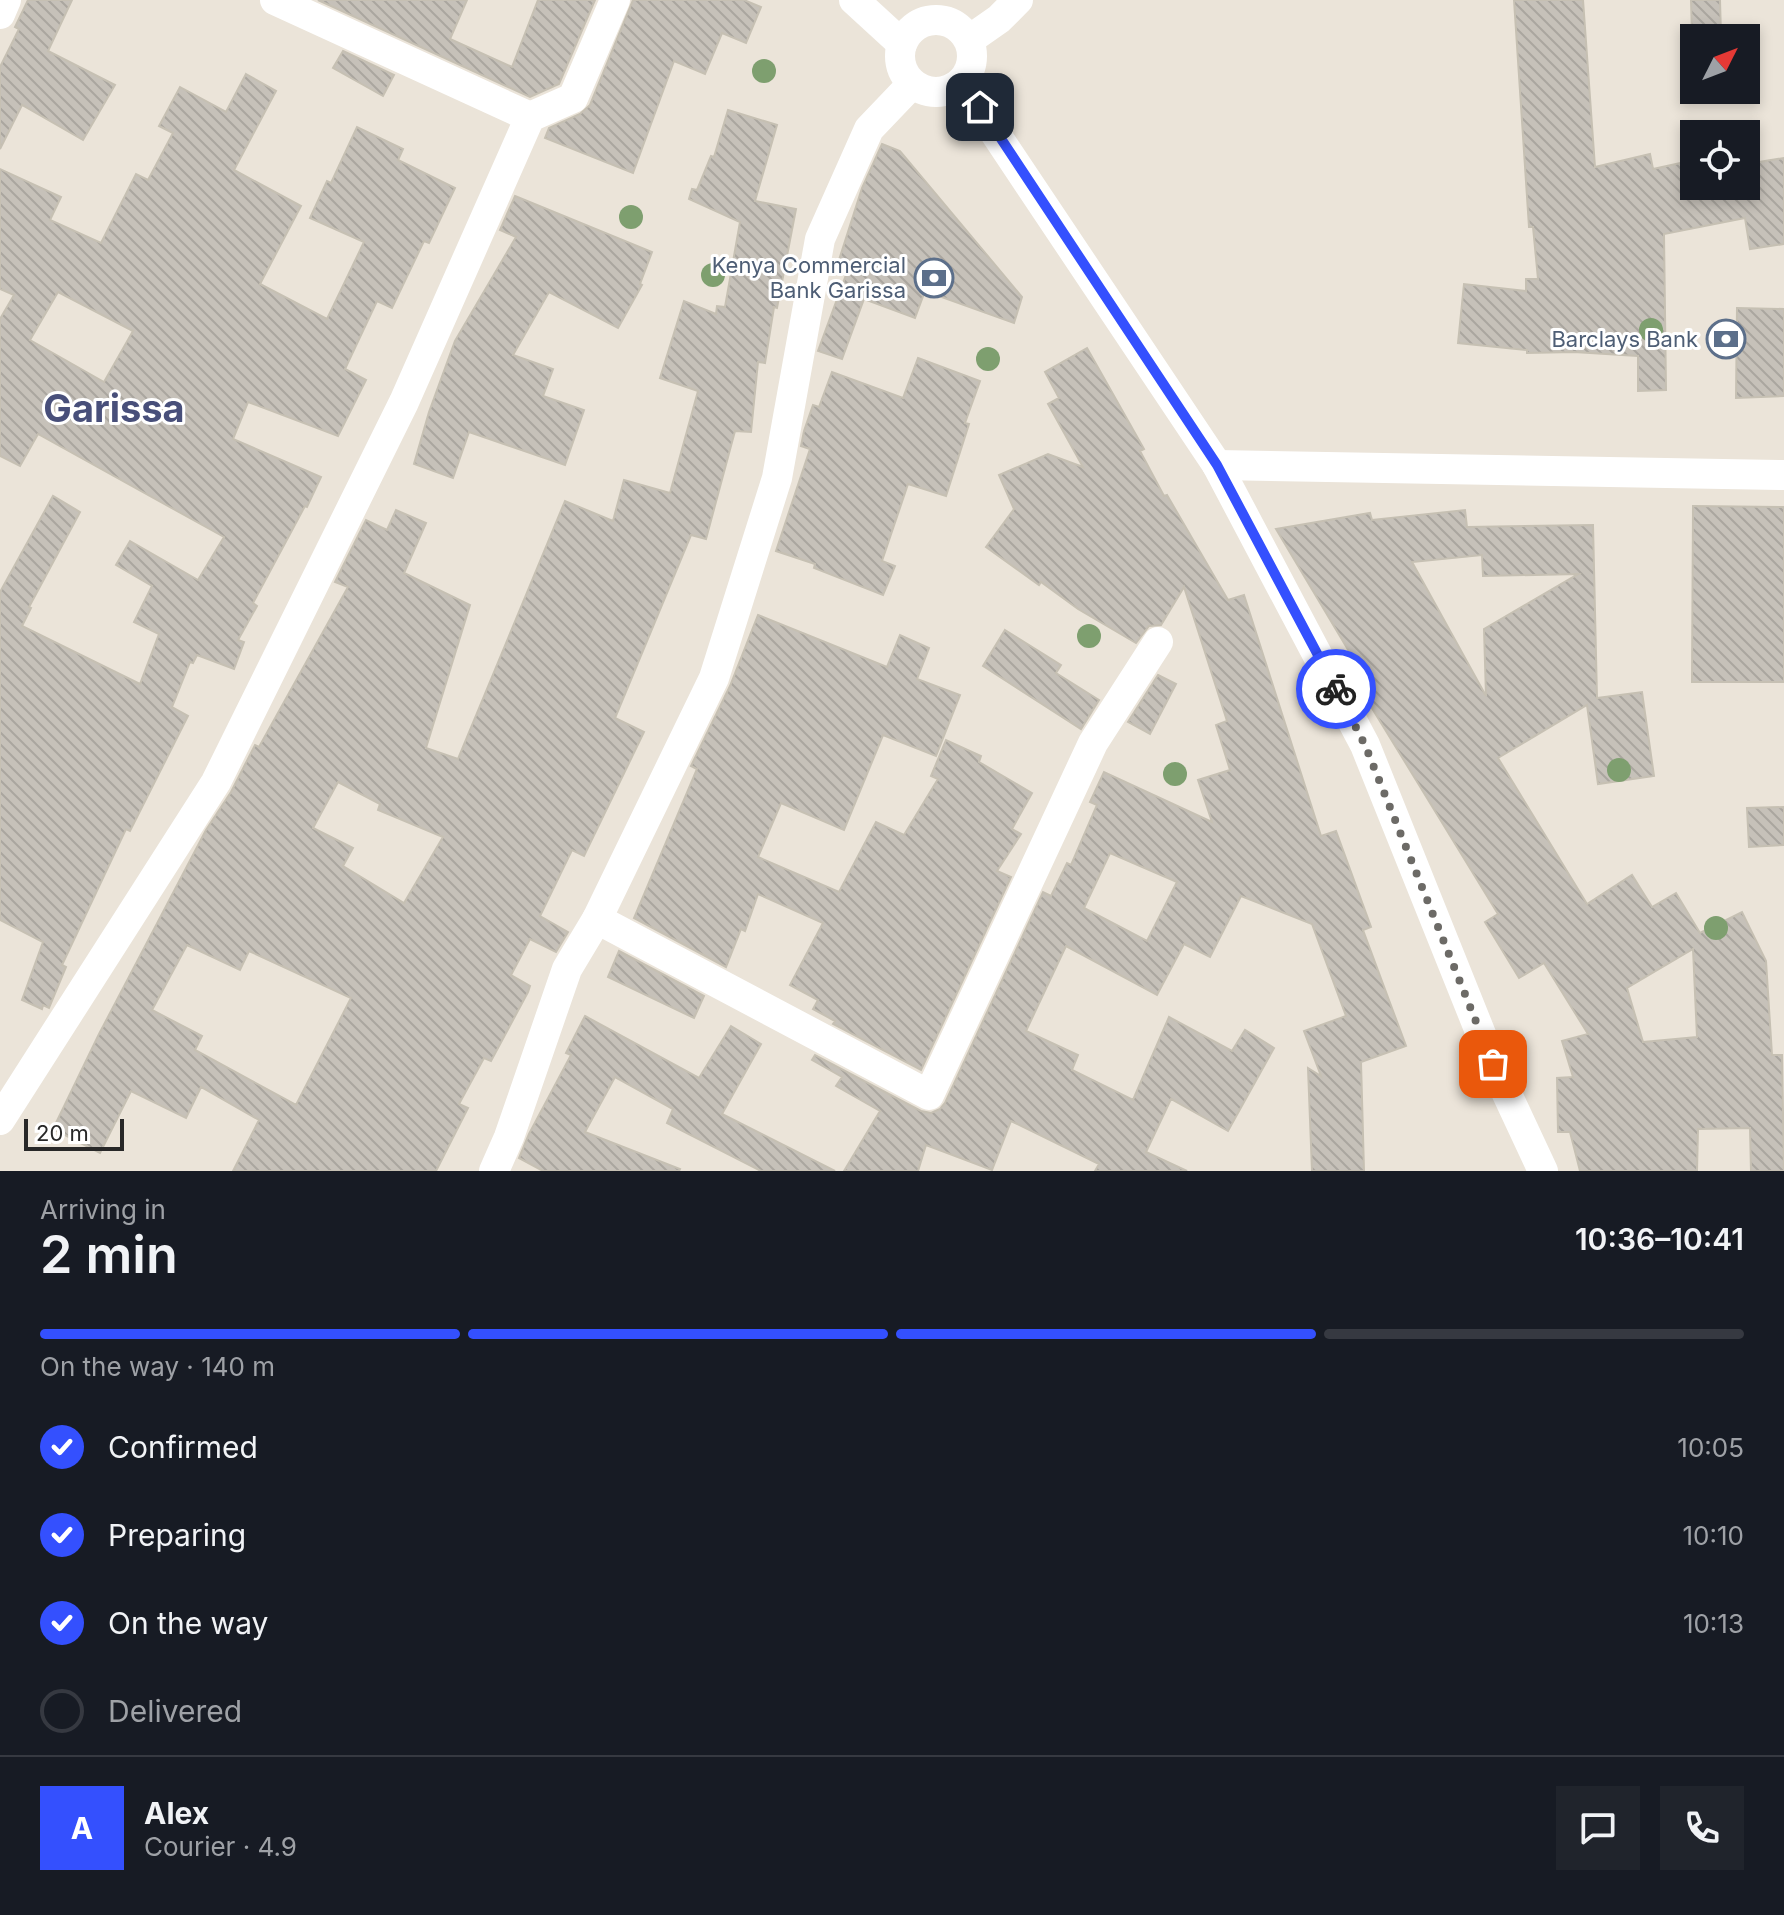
<!DOCTYPE html>
<meta charset="utf-8">
<style>
body{margin:0;font-family:Inter,sans-serif;background:#20242c;color:#f1f3f6;height:100vh;display:flex;flex-direction:column;font-size:30px;white-space:nowrap}
*{box-sizing:border-box;margin:0}
p{font-size:26px;color:#9ea1a6}
.icon{flex:none;width:44px;height:44px;fill:none;stroke:currentColor;stroke-width:2;stroke-linecap:round;stroke-linejoin:round}
.map{position:relative;height:1171px;overflow:hidden}
.drawer{display:flex;flex-direction:column;background:#171b24;flex:1}
.drawer>*{flex:none}
.needle{width:52px;rotate:48deg}
.controls{position:absolute;left:1680px;top:24px;display:grid;gap:16px}
.controls a{display:grid;place-items:center;width:80px;height:80px;border-radius:0px;background:#171b24;box-shadow:0 4px 12px #0003;font-size:40px}
.scale{position:absolute;left:24px;bottom:20px;width:100px;box-sizing:border-box;padding-left:8px;border:4px solid #282828;border-top:0;font-size:22px;line-height:28px;white-space:nowrap;color:#282828;-webkit-text-stroke:6px #fff;paint-order:stroke}
.pin{position:absolute;display:grid;place-items:center;width:68px;height:68px;color:#fff;margin:-34px;border-radius:16px;box-shadow:0 4px 12px #0006}
.courier{position:absolute;display:grid;place-items:center;width:80px;height:80px;margin:-40px;border:6px solid #3450fe;border-radius:50%;background:#fff;color:#222;box-shadow:0 2px 10px #0007}
.head em{font-style:normal;font-weight:600}
.head div{display:flex;flex-direction:column-reverse}
.head{display:flex;align-items:center;justify-content:space-between;height:136px;padding:0 40px}
h1{font-size:52px;font-weight:600;line-height:60px}
.bar{display:grid;grid-template-columns:repeat(4,1fr);gap:12px 8px;align-content:center;height:96px;padding:0 40px}
.bar i{height:10px;border-radius:6px;background:#363941}
.bar .on{background:#3450fe}
.bar p{grid-column:span 4}
.line{display:flex;align-items:center;gap:20px;padding:0 40px;border-top:2px solid #363941}
.line div{flex:1}
.round{display:grid;place-items:center;flex:none;width:84px;height:84px;border-radius:0px;background:#20242c}
ol{padding:0 40px;list-style:none}
li{display:flex;align-items:center;gap:24px;height:88px}
li p{margin-inline-start:auto}
li .icon{padding:8px;border-radius:50%;background:#3450fe;color:#fff;stroke-width:4}
li:last-child{color:#9ea1a6}
li i{width:44px;height:44px;border:4px solid #363941;border-radius:50%}
.map>svg:first-child{display:block}
.building{fill:url(#building-back-hatch);stroke:#c6c0b3;stroke-width:2;fill-rule:evenodd}
.lines{fill:none;stroke-linecap:round;stroke-linejoin:round}
.street{stroke:#fff;stroke-width:30}
.tree{fill:#7e9f6f}
.done{stroke:#6c6a66;stroke-width:8;stroke-dasharray:0 14.4}
.route{stroke:#3450fe;stroke-width:10}
.labels{text-anchor:middle;stroke-width:6;stroke-linejoin:round;paint-order:stroke}
.service-label{font-size:22px;fill:#4e5e75;stroke:#fff;text-anchor:end}
.town-label{font-size:38px;font-weight:bold;fill:#484f7a;stroke:#fff}
</style>
<div class="map">
<svg width="1784" height="1171" viewBox="0 0 1784 1171">
<defs>
<pattern id="building-back-hatch" width="6" height="6" patternUnits="userSpaceOnUse" patternTransform="scale(2)"><rect width="6" height="6" fill="#c6c1b9"/><path d="M-1 5l2 2M0 0l6 6M5-1l2 2" fill="none" stroke="#aaa69f"/></pattern>
</defs>
<rect width="100%" height="100%" fill="#ebe4d9"/>
<g class="building">
<path d="M28,0H72L48,51L115,85L83,140L22,105L0,149V67L19,29L15,27Z"/>
<path d="M318,0H467L450,39L512,67L538,0H595L559,84L530,97Z"/>
<path d="M633,0H744L761,7L746,43L722,33L705,74L674,61L633,173L545,138L549,128L580,114L590,105Z"/>
<path d="M1514,0H1583L1595,167L1650,154L1653,169L1694,160V186H1746V164L1784,158V244L1750,249L1745,218L1664,234L1666,390L1638,391V356L1574,352L1527,353V350L1458,343L1464,284L1526,291V279H1538L1533,227H1529Z"/>
<path d="M1691,0H1720L1721,35L1692,36Z"/>
<path d="M343,51L394,75L383,96L333,68Z"/>
<path d="M246,74L276,91L234,170L301,206L260,284L327,319L364,242L310,218L327,181L331,183L357,127L403,149L398,160L455,188L429,243L424,241L392,308L377,301L345,369L366,380L338,436L248,402L233,439L321,477L307,507L305,506L253,603L257,606L238,640L244,642L234,669L197,655L193,663L190,662L172,707L188,716L130,831L126,829L62,965L66,967L49,1008L43,1005L42,1009L22,1000L43,942L0,920V592L53,496L80,512L29,607L31,608L22,626L140,684L159,634L134,622L152,586L116,565L130,541L198,580L224,537L38,434L20,466L0,456V319L14,295L0,289V169L61,197L50,220L101,243L136,174L148,180L173,133L159,126L180,87L226,112ZM58,292L133,331L104,382L30,340Z"/>
<path d="M728,110L777,125L755,201L796,209L777,308L774,307L765,363L758,362L751,432L735,431L706,539L691,535L615,718L644,732L584,856L572,850L540,916L568,932L556,952L530,939L511,975L530,986L528,992L491,1061L484,1058L459,1104L468,1108L436,1171H233L259,1120L201,1087L186,1118L131,1091L100,1153L53,1129L99,1034L206,830L231,792L255,745L259,747L348,587L335,582L366,520L387,530L396,510L426,523L404,573L470,605L426,748L458,759L565,501L613,521L624,480L670,493L698,391L660,378L684,301L716,314L717,306L725,307L740,222L689,199L692,189L697,190L711,156L714,157ZM338,782L380,804L378,810L443,837L404,903L343,866L353,848L313,828ZM187,945L240,970L249,951L351,998L296,1105L195,1050L202,1036L152,1010Z"/>
<path d="M882,144L900,151L1022,297L1014,323L925,291L915,318L864,299L842,359L818,351L850,264L839,260L862,188Z"/>
<path d="M515,196L652,252L640,284L642,285L618,328L549,292L513,355L553,369L543,396L584,410L565,465L469,432L453,478L414,464L429,412L455,341L516,237L500,230Z"/>
<path d="M1737,308L1784,309V396L1736,398Z"/>
<path d="M1087,348L1144,449L1140,451L1164,496L1167,495L1228,600L1244,595L1321,836L1336,831L1371,927L1363,930L1406,1046L1361,1062L1364,1171H1312L1308,1068L1321,1076L1304,1031L1346,1016L1312,924L1241,896L1210,957L1184,944L1157,995L1066,946L1026,1031L1078,1055L1072,1070L1133,1100L1169,1017L1232,1051L1245,1030L1274,1048L1228,1131L1171,1099L1146,1152L1187,1171H1095L1099,1164L1011,1121L992,1170L926,1145L918,1171H844L880,1111L836,1086L842,1077L812,1060L815,1055L921,1111L931,1113L940,1109L945,1103L1043,892L1051,896L1067,863L1071,865L1097,805L1090,802L1104,772L1212,822L1198,780L1230,770L1216,725L1227,721L1184,587L1161,625L1149,626L1136,643L1078,609L1041,582L1039,585L986,547L1014,509L999,475L1048,454L1083,467L1048,404L1059,398L1045,372ZM1110,853L1177,882L1147,941L1084,908Z"/>
<path d="M918,358L980,381L965,423L969,424L946,496L908,484L882,561L895,566L883,595L814,568L815,564L776,551L810,449L801,446L804,431L813,405L819,407L832,372L903,398Z"/>
<path d="M1693,506L1784,507V682H1692Z"/>
<path d="M1465,510L1467,527L1593,525L1597,698L1642,692L1654,776L1598,784L1587,705L1498,758L1587,904L1632,875L1652,907L1676,893L1700,933L1742,912L1766,961L1772,1055H1782L1784,1171H1751L1750,1128L1698,1129L1697,1171H1580L1570,1132H1558L1557,1078L1573,1077L1562,1041L1588,1034L1544,963L1519,978L1485,922L1498,914L1367,700L1375,695L1276,529L1370,513L1372,520ZM1482,555L1483,576L1578,574L1484,629L1486,696L1412,562ZM1693,949L1697,1037L1643,1042L1627,988Z"/>
<path d="M758,615L887,667L900,635L929,648L917,679L960,695L936,756L883,735L844,830L781,803L758,857L839,892L876,822L904,835L938,779L931,776L946,740L981,756L979,762L1032,793L1012,829L1021,834L997,871L1011,877L921,1070L833,1024L835,1021L813,1009L818,1000L790,985L823,923L758,894L745,931L741,929L726,967L634,918L697,769L691,766L730,686Z"/>
<path d="M1005,630L1061,665L1056,673L1099,700L1081,729L983,666Z"/>
<path d="M1158,675L1176,684L1150,734L1128,722Z"/>
<path d="M1784,807V845L1749,847L1747,808Z"/>
<path d="M619,951L704,996L694,1018L608,977Z"/>
<path d="M585,1016L699,1078L731,1026L761,1044L722,1114L835,1171H761L667,1123L673,1109L615,1077L585,1132L680,1169L679,1171H543L519,1158L529,1134L571,1055L566,1053Z"/>
</g>
<g class="lines">
<g class="street">
<path d="M275,0L530,117"/>
<path d="M854,0L902,44"/>
<path d="M0,14L6,0"/>
<circle cx="936" cy="56" r="36"/>
<path d="M969,40L999,19L1018,0"/>
<path d="M964,81L995,133L1217,465L1365,745L1493,1064L1543,1171"/>
<path d="M1217,465L1784,475"/>
<path d="M597,919L929,1095L1093,743L1158,642"/>
<path d="M0,1120L216,782L404,402L530,117L573,98L615,0"/>
<path d="M494,1171L509,1137L567,969L597,919L714,678L777,478L820,239L869,129L912,84"/>
</g>
</g>
<g class="tree">
<circle cx="764" cy="71" r="12"/>
<circle cx="631" cy="217" r="12"/>
<circle cx="713" cy="275" r="12"/>
<circle cx="1651" cy="330" r="12"/>
<circle cx="988" cy="359" r="12"/>
<circle cx="1089" cy="636" r="12"/>
<circle cx="1619" cy="770" r="12"/>
<circle cx="1175" cy="774" r="12"/>
<circle cx="1716" cy="928" r="12"/>
</g>
<g class="lines">
<path class="done" d="M1336,689L1365,745L1493,1064"/>
<path class="route" d="M980,107L1217,465L1336,689"/>
</g>
<defs>
<symbol id="bank-ring" viewBox="-11 -11 22 22"><circle r="9.5" fill="#fff" stroke="#5c6f8a" stroke-width="1.5"/><path d="M-6-4H6V4H-6ZM0-2.3a2.3 2.3 0 1 0 0 4.6a2.3 2.3 0 1 0 0-4.6Z" fill="#5c6f8a"/></symbol>
</defs>
<g fill-rule="evenodd">
<use href="#bank-ring" x="912" y="256" width="44" height="44"/>
<use href="#bank-ring" x="1704" y="317" width="44" height="44"/>
</g>
<g class="labels">
<g class="service-label">
<text x="906" y="273">Kenya Commercial<tspan x="906" dy="25">Bank Garissa</tspan></text>
<text x="1698" y="347">Barclays Bank</text>
</g>
<g class="town-label">
<text x="114" y="422">Garissa</text>
</g>
</g>
</svg>
<div class="controls">
<a><svg class="needle" viewBox="-14 -14 28 28"><path d="M0-13l5 13h-10z" fill="#e53935"/><path d="M0 13l5-13h-10z" fill="#9ea1a6"/></svg></a>
<a><svg class="icon" aria-label="locate" viewBox="0 0 24 24"><circle cx="12" cy="12" r="6"/><path d="M12 2v4M12 18v4M2 12h4M18 12h4"/></svg></a>
</div>
<div class="scale">20 m</div>
<div class="pin" style="left:1493px;top:1064px;background:#ea580c"><svg class="icon" aria-label="bag" viewBox="0 0 24 24"><path d="M5 8h14l-1 12H6zM9 8a3 3 0 0 1 6 0"/></svg></div>
<div class="pin" style="left:980px;top:107px;background:#1f2937"><svg class="icon" aria-label="home" viewBox="0 0 24 24"><path d="M3 11l9-7 9 7M6 9v11h12V9"/></svg></div>
<div class="courier" style="left:1336px;top:689px"><svg class="icon" aria-label="bike" viewBox="0 0 24 24"><circle cx="6" cy="16" r="4"/><circle cx="18" cy="16" r="4"/><path d="M6 16l4-8h5l3 8M10 8l3 8H6M13 5h3"/></svg></div>
</div>
<section class="drawer">
<div class="head"><div><h1>2 min</h1><p>Arriving in</p></div><em>10:36–10:41</em></div>
<div class="bar"><i class="on"></i><i class="on"></i><i class="on"></i><i></i><p>On the way · 140 m</p></div>
<ol>
<li><svg class="icon" aria-label="check" viewBox="0 0 24 24"><path d="M5 12l5 5 9-10"/></svg>Confirmed<p>10:05</p></li>
<li><svg class="icon" aria-label="check" viewBox="0 0 24 24"><path d="M5 12l5 5 9-10"/></svg>Preparing<p>10:10</p></li>
<li><svg class="icon" aria-label="check" viewBox="0 0 24 24"><path d="M5 12l5 5 9-10"/></svg>On the way<p>10:13</p></li>
<li><i></i>Delivered</li>
</ol>
<div class="line" style="height:144px"><b class="round" style="background:#3450fe;color:#fff">A</b><div><b>Alex</b><p>Courier · 4.9</p></div><a class="round"><svg class="icon" aria-label="chat" viewBox="0 0 24 24"><path d="M4 5h16v11H9l-5 4z"/></svg></a><a class="round"><svg class="icon" aria-label="phone" viewBox="0 0 24 24"><path d="M5 4h4l2 5-3 2q2 4 5 5l2-3 5 2v4C11 20 4 13 5 4z"/></svg></a></div>
</section>
